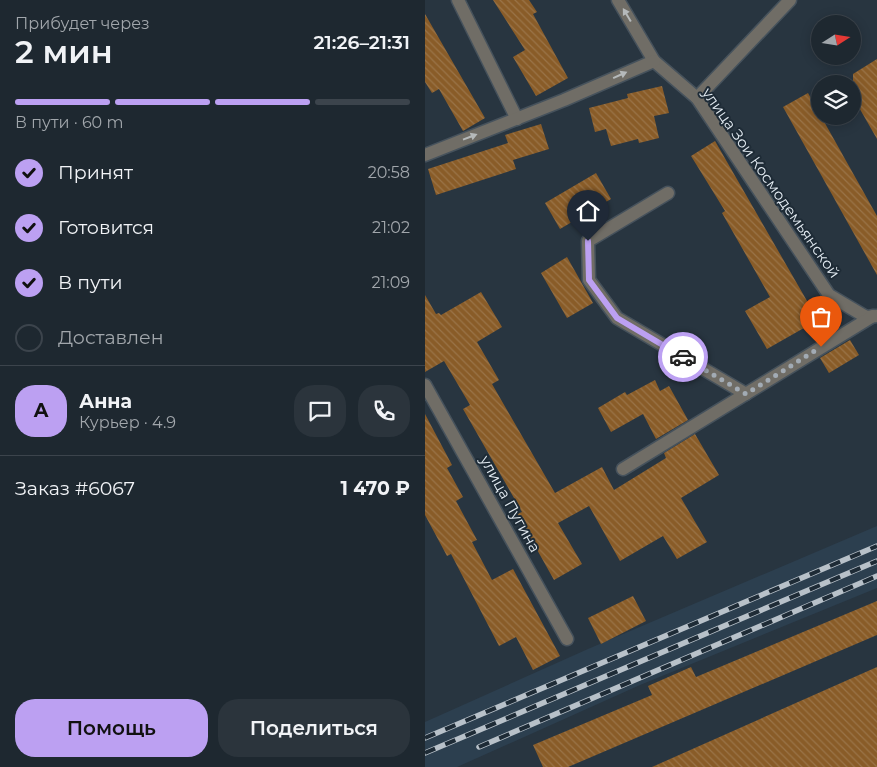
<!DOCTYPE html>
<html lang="ru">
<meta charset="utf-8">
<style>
body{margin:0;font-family:Montserrat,sans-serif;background:#2b343c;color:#f1f3f6;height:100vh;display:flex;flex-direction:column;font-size:19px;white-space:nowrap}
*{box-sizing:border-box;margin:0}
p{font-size:16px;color:#a1a6ab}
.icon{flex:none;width:28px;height:28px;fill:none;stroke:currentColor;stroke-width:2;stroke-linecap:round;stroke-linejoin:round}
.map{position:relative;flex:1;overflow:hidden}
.sheet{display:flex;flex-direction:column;background:#1e2830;width:425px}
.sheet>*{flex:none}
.needle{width:32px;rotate:78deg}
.fabs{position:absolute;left:386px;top:15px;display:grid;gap:10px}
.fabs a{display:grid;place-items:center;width:50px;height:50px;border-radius:50%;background:#1e2830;box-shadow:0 2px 12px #0003,0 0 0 1px #3c444c;font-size:25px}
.pin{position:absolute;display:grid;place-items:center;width:42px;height:42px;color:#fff;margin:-51px -21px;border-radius:50% 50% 50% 0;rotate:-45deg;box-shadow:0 0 5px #0007}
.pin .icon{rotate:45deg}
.courier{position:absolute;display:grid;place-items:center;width:50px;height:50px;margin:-25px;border:4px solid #bca0f2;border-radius:50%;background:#fff;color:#222;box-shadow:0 1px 6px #0007}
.head em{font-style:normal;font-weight:600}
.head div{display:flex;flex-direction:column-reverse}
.head{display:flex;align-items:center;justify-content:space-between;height:85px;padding:0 15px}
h1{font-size:32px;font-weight:600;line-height:38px}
.bar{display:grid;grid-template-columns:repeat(4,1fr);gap:8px 5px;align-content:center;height:60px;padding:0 15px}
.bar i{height:6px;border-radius:4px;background:#3c444c}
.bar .current{background:#bca0f2}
.bar p{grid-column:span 4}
.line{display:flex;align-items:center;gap:12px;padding:0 15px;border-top:1px solid #3c444c}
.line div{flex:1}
.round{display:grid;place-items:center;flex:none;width:52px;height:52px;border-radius:20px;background:#2b343c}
ol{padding:0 15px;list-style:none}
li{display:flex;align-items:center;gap:15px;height:55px}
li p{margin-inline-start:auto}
li .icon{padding:5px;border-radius:50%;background:#bca0f2;color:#111;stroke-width:4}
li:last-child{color:#a1a6ab}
li i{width:28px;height:28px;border:2px solid #3c444c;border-radius:50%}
.primary-button{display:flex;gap:10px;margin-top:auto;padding:10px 15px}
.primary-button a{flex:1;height:58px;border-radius:20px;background:#bca0f2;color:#111;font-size:20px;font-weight:600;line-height:58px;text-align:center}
.primary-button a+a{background:#2b343c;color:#f1f3f6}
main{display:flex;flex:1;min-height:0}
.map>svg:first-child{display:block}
.built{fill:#2c3f4f}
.building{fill:url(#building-back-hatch)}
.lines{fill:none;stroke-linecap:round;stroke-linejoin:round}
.minor-casing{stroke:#46525c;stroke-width:15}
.minor{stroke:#706d66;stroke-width:12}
.rail-casing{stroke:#b8c1c9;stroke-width:5.5}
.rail{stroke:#1e2b36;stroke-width:4;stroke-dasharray:11;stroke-linecap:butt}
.oneway{fill:#b5b9ba}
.done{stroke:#a2abb4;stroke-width:5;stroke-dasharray:0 9}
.route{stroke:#bca0f2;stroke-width:6}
.labels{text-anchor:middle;stroke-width:4;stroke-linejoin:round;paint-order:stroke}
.street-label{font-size:15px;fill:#e3ebf2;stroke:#1e2b36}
</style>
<main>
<section class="sheet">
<div class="head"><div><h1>2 мин</h1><p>Прибудет через</p></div><em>21:26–21:31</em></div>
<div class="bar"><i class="current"></i><i class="current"></i><i class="current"></i><i></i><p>В пути · 60 m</p></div>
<ol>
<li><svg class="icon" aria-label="check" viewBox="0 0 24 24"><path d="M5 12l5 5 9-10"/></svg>Принят<p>20:58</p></li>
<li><svg class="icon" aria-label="check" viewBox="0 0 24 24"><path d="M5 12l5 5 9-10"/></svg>Готовится<p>21:02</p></li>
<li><svg class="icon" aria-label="check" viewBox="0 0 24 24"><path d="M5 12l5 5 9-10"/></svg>В пути<p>21:09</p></li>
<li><i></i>Доставлен</li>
</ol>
<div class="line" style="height:90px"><b class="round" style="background:#bca0f2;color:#111">А</b><div><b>Анна</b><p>Курьер · 4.9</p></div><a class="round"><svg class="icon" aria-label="chat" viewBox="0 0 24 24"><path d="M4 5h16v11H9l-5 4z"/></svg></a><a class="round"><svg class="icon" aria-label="phone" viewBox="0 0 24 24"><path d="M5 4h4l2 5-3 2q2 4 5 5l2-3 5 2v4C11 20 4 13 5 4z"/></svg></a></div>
<div class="line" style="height:65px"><div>Заказ #6067</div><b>1 470 ₽</b></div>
<div class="primary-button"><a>Помощь</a><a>Поделиться</a></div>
</section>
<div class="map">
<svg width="452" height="767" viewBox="0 0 452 767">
<defs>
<pattern id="building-back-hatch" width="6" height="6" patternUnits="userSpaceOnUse" patternTransform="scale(1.25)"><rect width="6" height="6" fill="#895c28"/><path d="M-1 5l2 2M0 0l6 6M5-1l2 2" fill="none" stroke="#9a7448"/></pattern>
</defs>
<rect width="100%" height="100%" fill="#283540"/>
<path class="built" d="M452,526V588L215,685L32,767H0V722L163,649Z"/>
<g class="building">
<path d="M68,0H104L112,12L108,14L143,78L111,96L88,57L100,50Z"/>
<path d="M0,14L60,118L38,131L14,89L7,93L0,82Z"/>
<path d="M452,59V139L428,97V74Z"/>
<path d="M237,86L244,113L229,116L234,138L214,143L213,139L186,146L181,129L170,132L164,108L203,98L202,94Z"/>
<path d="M383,93L452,216V275L358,107Z"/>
<path d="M116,124L124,149L88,160L91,169L11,195L3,169L83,143L80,135Z"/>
<path d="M290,141L393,320L342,349L320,311L345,297L297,213L300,211L266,156Z"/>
<path d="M171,173L186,199L135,229L120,203Z"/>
<path d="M142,257L168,303L142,318L116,273Z"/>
<path d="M56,292L77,327L52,342L74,380L67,384L130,493L177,467L189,490L241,458L239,453L270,434L294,475L256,498L282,542L252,559L238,536L195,561L164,506L133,523L157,564L129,580L92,514L97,512L38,409L45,405L19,361L0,372V295L11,314L14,313L16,315Z"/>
<path d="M425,340L434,355L404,373L395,358Z"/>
<path d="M230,380L235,391L244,386L263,420L231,439L218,414L186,432L173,408L200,392L202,395Z"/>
<path d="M0,414L27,465L22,468L38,497L31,501L52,540L47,542L67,580L88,569L135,656L108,670L91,637L74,646L26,554L22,556L0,515Z"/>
<path d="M208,596L221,621L176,644L163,618Z"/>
<path d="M452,601V635L143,767H118L108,745L227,695L223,686L266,667L271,677Z"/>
<path d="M452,667V767H227Z"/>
</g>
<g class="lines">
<defs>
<g id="minor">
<path d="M33,0L92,119"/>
<path d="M193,0L229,61L272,98L404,295L441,317L452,316"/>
<path d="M272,98L365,0"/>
<path d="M0,155L139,100L229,61"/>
<path d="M243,193L163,241L164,280L192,318L321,394"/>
<path d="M0,385L142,639"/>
<path d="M198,469L448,316"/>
</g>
</defs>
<use href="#minor" class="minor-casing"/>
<use href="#minor" class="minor"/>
<defs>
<g id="rail">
<path d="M0,738L452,546"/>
<path d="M54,747L452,576"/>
<path d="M0,753L452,561"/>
</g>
</defs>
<use href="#rail" class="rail-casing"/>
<use href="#rail" class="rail"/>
</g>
<defs><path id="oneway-solid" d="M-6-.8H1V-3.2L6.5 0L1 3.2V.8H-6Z" transform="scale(1.25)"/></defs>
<g class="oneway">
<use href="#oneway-solid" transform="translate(202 15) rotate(-121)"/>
<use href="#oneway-solid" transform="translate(195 75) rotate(-24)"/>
<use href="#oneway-solid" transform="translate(45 137) rotate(-21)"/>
</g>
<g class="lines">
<path class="done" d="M258,357L321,394L396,347"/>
<path class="route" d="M163,241L164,280L192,318L258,357"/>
</g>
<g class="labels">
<g class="street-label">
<text transform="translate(346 183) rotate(55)" y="5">улица Зои Космодемьянской</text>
<text transform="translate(85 504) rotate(61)" y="5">улица Пугина</text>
</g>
</g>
</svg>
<div class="fabs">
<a><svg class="needle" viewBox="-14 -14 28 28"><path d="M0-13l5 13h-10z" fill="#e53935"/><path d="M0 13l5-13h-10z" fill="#a1a6ab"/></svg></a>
<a><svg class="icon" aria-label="layers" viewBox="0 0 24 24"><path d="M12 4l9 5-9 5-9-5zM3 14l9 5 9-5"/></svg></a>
</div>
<div class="pin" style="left:396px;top:347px;background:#ea580c"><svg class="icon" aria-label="bag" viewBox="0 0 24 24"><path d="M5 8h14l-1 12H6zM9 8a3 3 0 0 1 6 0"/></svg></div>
<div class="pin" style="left:163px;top:241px;background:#1f2937"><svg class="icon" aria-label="home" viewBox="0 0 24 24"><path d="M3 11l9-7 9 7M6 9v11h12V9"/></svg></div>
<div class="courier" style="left:258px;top:357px"><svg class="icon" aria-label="car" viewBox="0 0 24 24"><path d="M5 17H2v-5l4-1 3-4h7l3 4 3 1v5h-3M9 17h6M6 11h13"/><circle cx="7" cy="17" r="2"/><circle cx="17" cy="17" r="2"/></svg></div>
</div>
</main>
